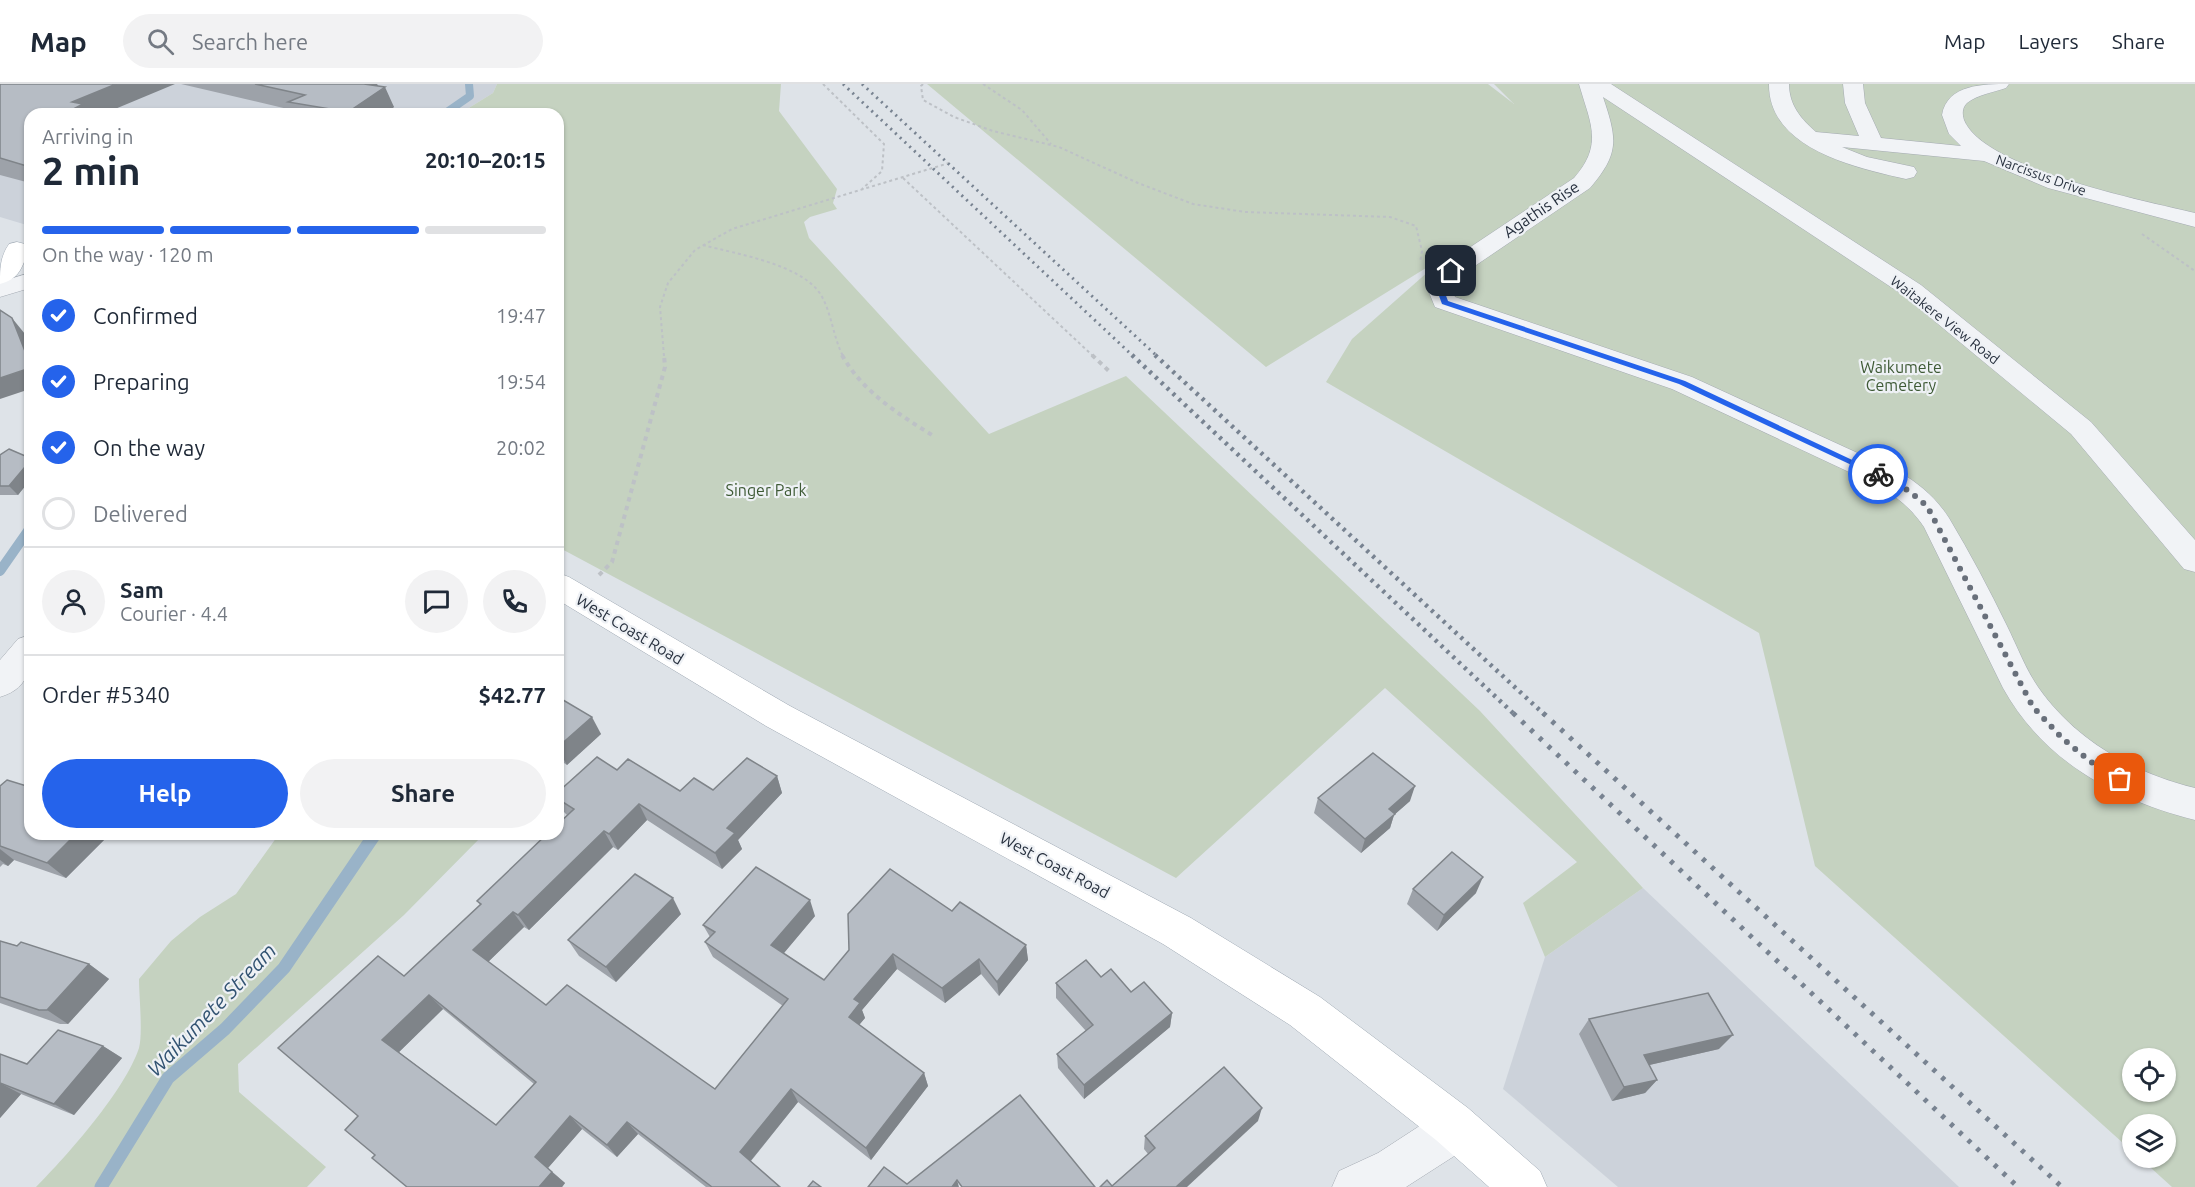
<!DOCTYPE html>
<meta charset="utf-8">
<style>
body{margin:0;font-family:Ubuntu,sans-serif;background:#f2f2f3;color:#1f2937;height:100vh;display:flex;flex-direction:column;font-size:22px;white-space:nowrap}
*{box-sizing:border-box;margin:0}
p{font-size:20px;color:#747a83}
.icon{flex:none;width:33px;height:33px;fill:none;stroke:currentColor;stroke-width:2;stroke-linecap:round;stroke-linejoin:round}
.map{position:relative;flex:1;overflow:hidden}
.sheet{position:absolute;left:24px;top:24px;width:540px;height:732px;display:flex;flex-direction:column;background:#fff;border-radius:18px;box-shadow:0 2px 4px #0004}
.sheet>*{flex:none}
.controls{position:absolute;left:2122px;top:964px;display:grid;gap:12px}
.controls a{display:grid;place-items:center;width:54px;height:54px;border-radius:50%;background:#fff;box-shadow:0 2px 4px #0004;font-size:30px}
.pin{position:absolute;display:grid;place-items:center;width:51px;height:51px;color:#fff;margin:-26px;border-radius:12px;box-shadow:0 3px 9px #0006}
.courier{position:absolute;display:grid;place-items:center;width:60px;height:60px;margin:-30px;border:4px solid #2563eb;border-radius:50%;background:#fff;color:#222;box-shadow:0 2px 8px #0007}
.summary em{font-style:normal;font-weight:700}
.summary div{display:flex;flex-direction:column-reverse}
.summary{display:flex;align-items:center;justify-content:space-between;height:102px;padding:0 18px}
h1{font-size:39px;font-weight:700;line-height:45px}
.bar{display:grid;grid-template-columns:repeat(4,1fr);gap:9px 6px;align-content:center;height:72px;padding:0 18px}
.bar i{height:8px;border-radius:4px;background:#e0e1e3}
.bar .active{background:#2563eb}
.bar p{grid-column:span 4}
.line{display:flex;align-items:center;gap:15px;padding:0 18px;border-top:2px solid #e0e1e3}
.line div{flex:1}
.round{display:grid;place-items:center;flex:none;width:63px;height:63px;border-radius:32px;background:#f2f2f3}
ol{padding:0 18px;list-style:none}
li{display:flex;align-items:center;gap:18px;height:66px}
li p{margin-inline-start:auto}
li .icon{padding:6px;border-radius:50%;background:#2563eb;color:#fff;stroke-width:4}
li:last-child{color:#747a83}
li i{width:33px;height:33px;border:3px solid #e0e1e3;border-radius:50%}
.primary-button{display:flex;gap:12px;margin-top:auto;padding:12px 18px}
.primary-button a{flex:1;height:69px;border-radius:36px;background:#2563eb;color:#fff;font-size:24px;font-weight:700;line-height:69px;text-align:center}
.primary-button a+a{background:#f2f2f3;color:#1f2937}
header{display:flex;align-items:center;gap:36px;box-sizing:border-box;height:84px;padding:0 30px;background:#fff;border-bottom:2px solid #e0e1e3}
header strong{font-size:28px}
nav{display:flex;gap:33px;margin-inline-start:auto;font-size:21px}
.search{width:420px;height:54px;background:#f2f2f3;display:flex;align-items:center;gap:15px;box-sizing:border-box;padding:0 21px;border-radius:33px;color:#747a83;font-size:22px}
.map>svg:first-child{display:block}
.built{fill:#ccd2da}
.green{fill:#c5d2c0;fill-rule:evenodd}
.lines{fill:none;stroke-linecap:round;stroke-linejoin:round}
.stream-far2{stroke:#99b3c8;stroke-width:8}
.stream-far1{stroke:#99b3c8;stroke-width:10}
.stream{stroke:#99b3c8;stroke-width:13}
.minor-casing{stroke:#a4aab2;stroke-width:1}
.major-casing{stroke:#9ea8b3;stroke-width:1}
.path-far1{stroke:#bdc1c6;stroke-width:2;stroke-dasharray:3 3;stroke-linecap:butt}
.path{stroke:#bdc1c6;stroke-width:4;stroke-dasharray:4.5 4.5;stroke-linecap:butt}
.minor{fill:#f1f3f6;fill-rule:evenodd}
.major{fill:#fff;fill-rule:evenodd}
.rail-far2{stroke:#788391;stroke-width:3;stroke-dasharray:2 4.5;stroke-linecap:butt}
.rail-far1{stroke:#788391;stroke-width:4.5;stroke-dasharray:3 5;stroke-linecap:butt}
.rail{stroke:#788391;stroke-width:5;stroke-dasharray:4 8;stroke-linecap:butt}
.wall{fill:#9da2a9;fill-rule:evenodd}
.shaded-wall{fill:#7f8489}
.building{fill:#b6bcc4;stroke:#7f8489;stroke-width:1.5;fill-rule:evenodd}
.route{fill:#2563eb}
.done{stroke:#686f7a;stroke-width:6;stroke-dasharray:0 10.8}
.labels{text-anchor:middle;stroke-width:4.5;stroke-linejoin:round;paint-order:stroke}
.far-street-label{font-size:14px;fill:#28313f;stroke:#eef1f5}
.street-label{font-size:16px;fill:#28313f;stroke:#eef1f5}
.park-label{font-size:16px;fill:#3e5a35;stroke:#eef1f5}
.near-water-label{font-size:21px;font-style:italic;fill:#325372;stroke:#eef1f5}
</style>
<header>
<strong>Map</strong>
<div class="search"><svg class="icon" aria-label="search" viewBox="0 0 24 24"><circle cx="10" cy="10" r="6"/><path d="M15 15l6 6"/></svg>Search here</div>
<nav><a>Map</a><a>Layers</a><a>Share</a></nav>
</header>
<div class="map">
<svg width="2195" height="1103" viewBox="0 0 2195 1103">
<rect width="100%" height="100%" fill="#dee3e8"/>
<g class="built">
<path d="M0,0H497L493,9L459,30H30V142L0,133Z"/>
<path d="M1643,804L1959,1103H1618L1503,1005L1545,873Z"/>
</g>
<g class="green">
<path d="M497,0H781L779,27L837,105L833,119L837,125L810,133L804,138L809,154L989,350L1126,292L1480,627L1643,804L1545,873L1523,819L1577,778L1385,604L1176,794L558,463V30H459L493,9Z"/>
<path d="M927,0H1488L1514,20L1494,0H2195V1103H2172L2140,1074H2166V1041H2133V1068L1815,782L1759,549L1326,298L1352,255L1447,171L1266,283ZM2133,975H2166V1008H2133Z"/>
<path d="M279,750H484L404,831L238,980L239,1008L326,1083L307,1103H36C68,1071 125,1006 139,964C143,949 139,912 139,895L171,857L200,833L236,810Z"/>
</g>
<g class="lines">
<path class="stream-far2" d="M444,30L470,12L469,0"/>
<path class="stream-far1" d="M0,487L30,444"/>
<path class="stream" d="M101,1103L168,994L225,945L284,884L375,750"/>
<defs>
<g id="minor">
<path d="M1579,0H1611L1921,201L2091,338L2195,456V488L2184,485L2071,350L1903,211L1603,13C1617,55 1620,69 1590,104L1460,192L1451,202L1455,213L1692,293L1899,388C1920,400 1936,414 1949,434C1970,469 1989,505 2007,542C2017,562 2025,584 2038,603C2075,656 2133,689 2195,704V736C2116,716 2044,678 2003,604L1924,443C1912,425 1897,413 1879,402L1672,305L1435,223L1426,201L1442,182L1574,94C1604,60 1590,39 1579,0Z"/>
<path d="M1769,0H1789C1789,21 1801,35 1816,48L1859,52L1845,19L1843,0H1863L1865,19L1881,54L1961,62L1949,50L1942,31C1947,0 1984,0 2009,0L2006,4C1994,8 1977,11 1967,19C1962,24 1962,30 1964,36C1984,85 2145,117 2195,129V143L2048,104L1984,77L1842,63L1867,73L1914,83L1917,88L1914,93L1906,95C1857,84 1768,65 1769,0Z"/>
<path d="M30,189V204L0,213V198Z"/>
<path d="M30,551C30,580 33,603 0,613V576L18,555Z"/>
<path d="M1457,1022L1473,1028L1479,1044L1473,1060L1406,1103H1332L1339,1087L1378,1069L1441,1028Z"/>
</g>
<g id="major">
<path d="M17,158L25,160L29,165C22,183 20,195 0,200C0,185 0,173 9,160Z"/>
<path d="M558,489L569,493L790,622L1191,834L1320,913L1468,1024L1540,1087L1547,1103H1489L1436,1056L1290,941L1163,860L766,642L558,516Z"/>
</g>
</defs>
<use href="#minor" class="minor-casing"/>
<use href="#major" class="major-casing"/>
<g class="path-far1">
<path d="M823,0L884,60L882,87L862,105"/>
<path d="M923,0L921,2L923,16L954,33L993,47L1059,63L1138,99L1193,120L1245,128L1390,133L1416,142L1422,167L1420,178"/>
<path d="M983,0L1022,26L1051,60"/>
<path d="M903,94L1093,272"/>
<path d="M2142,150L2195,187"/>
<path d="M703,161C736,170 802,180 821,211C832,230 833,253 843,272"/>
<path d="M664,272L660,223L668,199L695,166L732,145L949,79"/>
</g>
<g class="path">
<path d="M842,271C862,307 898,330 932,351"/>
<path d="M1092,271L1109,287"/>
<path d="M599,491L612,478L665,283L664,271"/>
</g>
<use href="#minor" class="minor"/>
<use href="#major" class="major"/>
<g class="rail-far2">
<path d="M843,0L1133,272"/>
<path d="M862,0L1157,272"/>
</g>
<g class="rail-far1">
<path d="M1132,271L1515,631"/>
<path d="M1155,271L1545,631"/>
</g>
<g class="rail">
<path d="M1513,629L2018,1103"/>
<path d="M1543,629L2062,1103"/>
</g>
</g>
<g class="wall">
<path d="M0,0L30,30V99L0,91Z"/>
<path d="M181,0H377L394,23L384,30H294L292,26Z"/>
<path d="M0,371L30,374V396L18,411H0Z"/>
<path d="M558,613L601,650L567,681L558,675Z"/>
<path d="M617,686L680,707L713,706L777,692L782,709L738,756L742,765L722,785L647,736L618,766L613,763L529,846L524,843L488,878L546,921L715,1005L783,922L713,873L705,858L710,853L703,841L815,832L784,869L824,896L952,827L1026,861L1028,876L999,912L981,890L945,919L897,885L862,926L865,934L859,941L924,989L928,1002L871,1076L798,1018L751,1077L780,1103H706L638,1050L617,1073L582,1045L548,1084L565,1099L562,1103H407L375,1071L358,1032L404,892L480,821L477,817L567,731L564,728L558,719V708ZM443,925L534,1000L496,1041L399,968Z"/>
<path d="M0,702L30,750L104,756L66,794L14,776L8,782L3,780L0,783Z"/>
<path d="M1318,714L1410,717L1394,731L1390,744L1361,769L1314,729Z"/>
<path d="M1413,805L1476,809L1437,847L1407,820Z"/>
<path d="M681,830L616,898L579,872L568,856Z"/>
<path d="M0,857L89,880L109,895L68,940H60L0,919Z"/>
<path d="M1101,893L1172,929L1170,943L1084,1015L1058,984L1057,970L1086,947L1056,914V899Z"/>
<path d="M1589,935L1719,965L1649,981L1657,996L1645,1009L1612,1017L1579,950Z"/>
<path d="M103,962L122,974L74,1031L21,1010L0,1034V970L27,980Z"/>
<path d="M1258,1037L1112,1102L1148,1070L1144,1065L1145,1052Z"/>
</g>
<g class="shaded-wall">
<path d="M116,0H175L103,30H64L72,18Z"/>
<path d="M360,0H377L380,7L385,3L394,23L384,30H349L348,28Z"/>
<path d="M12,234L25,250L30,263V280Z"/>
<path d="M30,284V305L0,315V294Z"/>
<path d="M30,377V396L18,411L9,402Z"/>
<path d="M592,633L601,650L567,681L558,665V663Z"/>
<path d="M777,692L782,709L738,756L742,765L722,785L715,769L727,744Z"/>
<path d="M1415,702L1410,717L1394,731L1390,744L1361,769L1365,755L1389,725Z"/>
<path d="M639,720L647,736L618,766L609,750Z"/>
<path d="M604,747L613,763L529,846L518,831Z"/>
<path d="M76,750H97L104,756L66,794L47,779Z"/>
<path d="M0,765L14,776L8,782L0,776Z"/>
<path d="M1483,793L1476,809L1437,847L1444,831Z"/>
<path d="M673,814L681,830L616,898L606,883Z"/>
<path d="M810,816L815,832L778,876L771,861Z"/>
<path d="M513,828L524,843L485,881L473,866Z"/>
<path d="M1026,861L1028,876L999,912L997,898Z"/>
<path d="M893,870L897,885L862,926L865,934L854,947L849,933L854,915Z"/>
<path d="M979,875L981,890L945,919L942,904Z"/>
<path d="M89,880L109,895L68,940L47,926Z"/>
<path d="M429,911L443,925L397,970L382,956Z"/>
<path d="M1172,929L1170,943L1084,1015V1001Z"/>
<path d="M1733,951L1719,965L1632,985L1644,971Z"/>
<path d="M103,962L122,974L74,1031L54,1020Z"/>
<path d="M924,989L928,1002L871,1076L866,1064Z"/>
<path d="M1657,996L1645,1009L1612,1017L1624,1003Z"/>
<path d="M0,999L21,1010L0,1034Z"/>
<path d="M791,1005L798,1018L748,1080L740,1068Z"/>
<path d="M1262,1024L1258,1037L1187,1103H1176Z"/>
<path d="M570,1032L582,1045L547,1085L535,1073Z"/>
<path d="M627,1038L638,1050L617,1073L607,1061Z"/>
<path d="M552,1088L565,1099L562,1103H539Z"/>
<path d="M957,1096L959,1103H952Z"/>
</g>
<g class="building">
<path d="M0,0H116L72,18L83,20L64,30H30V83L0,74Z"/>
<path d="M255,0H364L385,3L348,28L288,18L305,11Z"/>
<path d="M0,226L12,234L30,280V284L0,294Z"/>
<path d="M9,365L30,374V377L9,402H0V371Z"/>
<path d="M558,613L592,633L558,663Z"/>
<path d="M1373,669L1415,702L1389,725L1395,730L1365,755L1318,714Z"/>
<path d="M597,673L617,686L628,675L680,707L694,694L713,706L747,674L777,692L727,744L735,749L715,769L639,720L609,750L604,747L518,831L513,828L473,866L546,921L567,901L715,1005L788,915L705,858L715,848L703,841L756,783L810,816L771,861L824,896L849,866L848,830L890,785L952,827L960,818L1026,861L997,898L979,875L942,904L893,870L854,915L860,919L849,933L924,989L866,1064L791,1005L740,1068L780,1103H712L627,1038L607,1061L570,1032L535,1073L552,1088L539,1103H407L372,1074L375,1071L345,1046L358,1032L278,964L378,872L404,892L481,820L477,817L547,750H558V740L574,725L558,715V708ZM429,911L536,998L496,1041L382,956Z"/>
<path d="M7,696L30,703V750H76L47,779L0,762V702Z"/>
<path d="M1452,768L1483,793L1444,831L1413,805Z"/>
<path d="M635,790L673,814L606,883L568,856Z"/>
<path d="M0,857L17,862L21,858L89,880L47,926H39L0,913Z"/>
<path d="M1086,876L1101,893L1111,885L1131,908L1144,898L1172,929L1084,1001L1057,970L1093,941L1056,899Z"/>
<path d="M1708,909L1733,951L1644,971L1657,996L1624,1003L1589,935Z"/>
<path d="M58,946L103,962L54,1020L0,999V970L27,980Z"/>
<path d="M1224,983L1262,1024L1176,1103H1100L1107,1096L1112,1102L1155,1064L1145,1052Z"/>
<path d="M1020,1011L1095,1103H962L957,1096L952,1103H868L884,1083L907,1100Z"/>
<path d="M813,1097L821,1103H808Z"/>
</g>
<path class="route" d="M1449,186L1455,187L1442,201L1448,217L1685,297L1882,390L1875,392L1679,300L1442,220L1435,201Z"/>
<g class="lines">
<path class="done" d="M1878,390L1909,407L1927,422L2033,623L2062,654L2091,678L2120,695"/>
</g>
<g class="labels">
<g class="far-street-label">
<text transform="translate(2041 91) rotate(20)" y="5">Narcissus Drive</text>
<text transform="translate(1945 236) rotate(38)" y="5">Waitakere View Road</text>
</g>
<g class="street-label">
<text transform="translate(1541 125) rotate(-34)" y="6">Agathis Rise</text>
<text transform="translate(630 545) rotate(31)" y="6">West Coast Road</text>
<text transform="translate(1055 781) rotate(28)" y="6">West Coast Road</text>
</g>
<g class="park-label">
<text x="1901" y="289">Waikumete<tspan x="1901" dy="18">Cemetery</tspan></text>
<text x="766" y="412">Singer Park</text>
</g>
<g class="near-water-label">
<text transform="translate(212 926) rotate(-46)" y="7">Waikumete Stream</text>
</g>
</g>
</svg>
<div class="controls">
<a><svg class="icon" aria-label="locate" viewBox="0 0 24 24"><circle cx="12" cy="12" r="6"/><path d="M12 2v4M12 18v4M2 12h4M18 12h4"/></svg></a>
<a><svg class="icon" aria-label="layers" viewBox="0 0 24 24"><path d="M12 4l9 5-9 5-9-5zM3 14l9 5 9-5"/></svg></a>
</div>
<div class="pin" style="left:2120px;top:695px;background:#ea580c"><svg class="icon" aria-label="bag" viewBox="0 0 24 24"><path d="M5 8h14l-1 12H6zM9 8a3 3 0 0 1 6 0"/></svg></div>
<div class="pin" style="left:1451px;top:187px;background:#1f2937"><svg class="icon" aria-label="home" viewBox="0 0 24 24"><path d="M3 11l9-7 9 7M6 9v11h12V9"/></svg></div>
<div class="courier" style="left:1878px;top:390px"><svg class="icon" aria-label="bike" viewBox="0 0 24 24"><circle cx="6" cy="16" r="4"/><circle cx="18" cy="16" r="4"/><path d="M6 16l4-8h5l3 8M10 8l3 8H6M13 5h3"/></svg></div>
<section class="sheet">
<div class="summary"><div><h1>2 min</h1><p>Arriving in</p></div><em>20:10–20:15</em></div>
<div class="bar"><i class="active"></i><i class="active"></i><i class="active"></i><i></i><p>On the way · 120 m</p></div>
<ol>
<li><svg class="icon" aria-label="check" viewBox="0 0 24 24"><path d="M5 12l5 5 9-10"/></svg>Confirmed<p>19:47</p></li>
<li><svg class="icon" aria-label="check" viewBox="0 0 24 24"><path d="M5 12l5 5 9-10"/></svg>Preparing<p>19:54</p></li>
<li><svg class="icon" aria-label="check" viewBox="0 0 24 24"><path d="M5 12l5 5 9-10"/></svg>On the way<p>20:02</p></li>
<li><i></i>Delivered</li>
</ol>
<div class="line" style="height:108px"><a class="round"><svg class="icon" aria-label="person" viewBox="0 0 24 24"><circle cx="12" cy="8" r="4"/><path d="M4 21q1-7 8-7t8 7"/></svg></a><div><b>Sam</b><p>Courier · 4.4</p></div><a class="round"><svg class="icon" aria-label="chat" viewBox="0 0 24 24"><path d="M4 5h16v11H9l-5 4z"/></svg></a><a class="round"><svg class="icon" aria-label="phone" viewBox="0 0 24 24"><path d="M5 4h4l2 5-3 2q2 4 5 5l2-3 5 2v4C11 20 4 13 5 4z"/></svg></a></div>
<div class="line" style="height:78px"><div>Order #5340</div><b>$42.77</b></div>
<div class="primary-button"><a>Help</a><a>Share</a></div>
</section>
</div>
